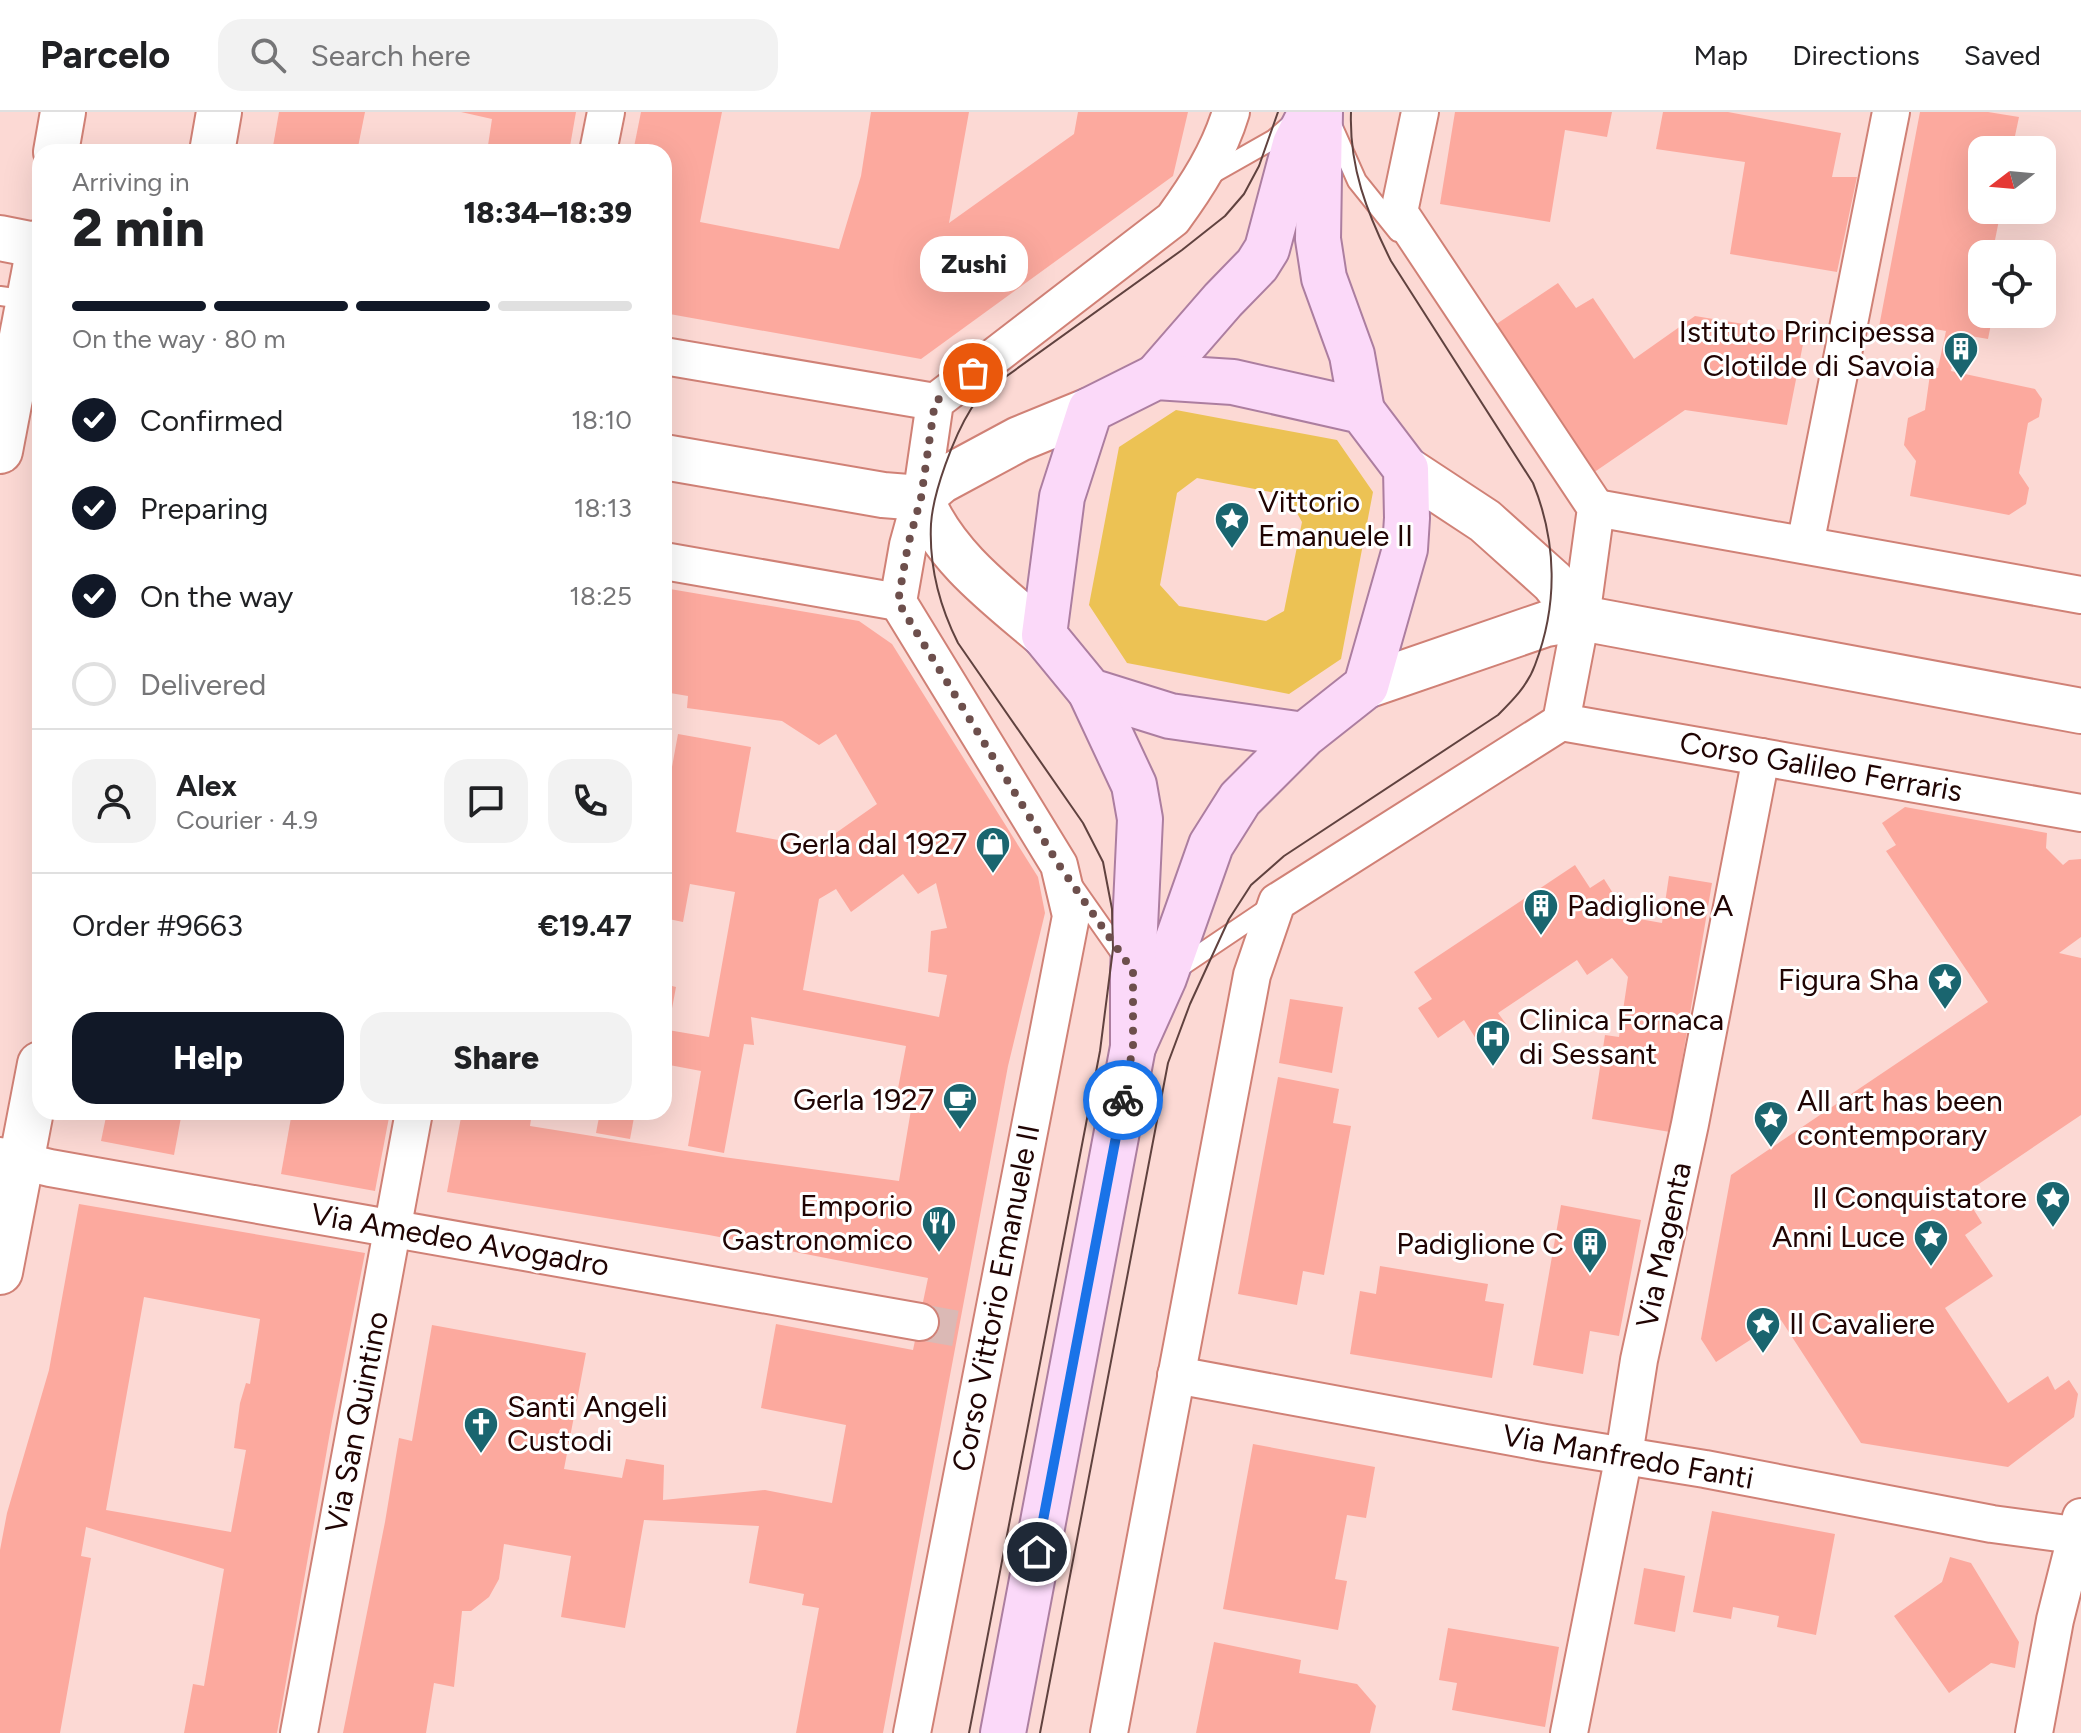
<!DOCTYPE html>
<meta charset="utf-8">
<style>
body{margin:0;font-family:Figtree,sans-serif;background:#f2f2f2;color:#202124;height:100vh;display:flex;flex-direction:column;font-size:30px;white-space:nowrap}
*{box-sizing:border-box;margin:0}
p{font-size:26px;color:#757577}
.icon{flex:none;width:44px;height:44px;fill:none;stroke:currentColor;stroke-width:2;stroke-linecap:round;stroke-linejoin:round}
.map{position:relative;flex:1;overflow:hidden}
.details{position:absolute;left:32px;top:32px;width:640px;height:976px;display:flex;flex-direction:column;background:#fff;border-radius:24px;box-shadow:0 8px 32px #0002}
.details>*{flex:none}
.needle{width:52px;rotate:254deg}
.fabs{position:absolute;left:1968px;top:24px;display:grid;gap:16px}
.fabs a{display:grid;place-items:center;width:88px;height:88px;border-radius:16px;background:#fff;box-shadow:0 8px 32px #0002;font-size:40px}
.pin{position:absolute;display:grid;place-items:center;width:68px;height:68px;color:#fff;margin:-34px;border:4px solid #fff;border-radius:50%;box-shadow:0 2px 8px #0007}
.courier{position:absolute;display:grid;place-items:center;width:80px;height:80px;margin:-40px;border:6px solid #1a73e8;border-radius:50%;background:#fff;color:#222;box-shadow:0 2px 10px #0007}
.bubble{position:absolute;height:56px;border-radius:24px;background:#fff;box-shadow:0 8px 32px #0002;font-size:26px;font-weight:800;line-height:56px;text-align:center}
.headline em{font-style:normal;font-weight:800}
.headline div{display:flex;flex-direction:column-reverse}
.headline{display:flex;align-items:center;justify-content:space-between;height:136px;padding:0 40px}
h1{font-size:52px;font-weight:800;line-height:60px}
.bar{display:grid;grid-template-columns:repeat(4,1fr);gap:12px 8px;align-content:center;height:96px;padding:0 40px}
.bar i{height:10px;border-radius:6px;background:#e0e0e0}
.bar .selected{background:#111827}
.bar p{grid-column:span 4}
.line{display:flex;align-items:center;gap:20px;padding:0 40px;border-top:2px solid #e0e0e0}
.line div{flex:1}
.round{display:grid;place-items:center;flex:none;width:84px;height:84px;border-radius:24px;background:#f2f2f2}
ol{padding:0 40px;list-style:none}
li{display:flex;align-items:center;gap:24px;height:88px}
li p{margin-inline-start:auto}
li .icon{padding:8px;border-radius:50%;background:#111827;color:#fff;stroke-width:4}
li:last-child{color:#757577}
li i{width:44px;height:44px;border:4px solid #e0e0e0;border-radius:50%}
.cta{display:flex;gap:16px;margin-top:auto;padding:16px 40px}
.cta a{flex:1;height:92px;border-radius:24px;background:#111827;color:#fff;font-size:32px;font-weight:800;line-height:92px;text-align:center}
.cta a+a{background:#f2f2f2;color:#202124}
header{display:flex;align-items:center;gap:48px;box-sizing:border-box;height:112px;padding:0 40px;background:#fff;border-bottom:2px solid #e0e0e0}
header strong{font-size:38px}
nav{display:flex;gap:44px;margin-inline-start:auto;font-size:28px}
.search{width:560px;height:72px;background:#f2f2f2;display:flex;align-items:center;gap:20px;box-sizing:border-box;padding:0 28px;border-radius:24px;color:#757577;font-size:30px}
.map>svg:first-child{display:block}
.green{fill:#ecc254;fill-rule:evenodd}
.building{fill:#fca99e;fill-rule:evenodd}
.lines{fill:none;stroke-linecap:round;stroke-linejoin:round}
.street-tunnel{stroke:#dbb9b5;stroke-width:36;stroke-dasharray:36 18;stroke-linecap:butt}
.lane-casing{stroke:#d08176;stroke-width:22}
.street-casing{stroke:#d08176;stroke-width:40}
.secondary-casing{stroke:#d08176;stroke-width:48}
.primary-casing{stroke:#ac7ea0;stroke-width:48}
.lane{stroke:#fff;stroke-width:18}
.street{stroke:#fff;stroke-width:36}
.secondary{stroke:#fff;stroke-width:44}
.primary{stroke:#fbd9f9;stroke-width:44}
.tram{stroke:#60423f;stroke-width:2}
.done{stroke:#6d4f4c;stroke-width:8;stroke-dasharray:0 14.4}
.route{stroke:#1a73e8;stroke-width:10}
.labels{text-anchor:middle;stroke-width:6;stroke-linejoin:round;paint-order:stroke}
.poi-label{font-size:30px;fill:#200403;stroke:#fff;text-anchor:end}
.street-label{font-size:30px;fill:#200403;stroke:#fff}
</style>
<header>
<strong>Parcelo</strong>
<div class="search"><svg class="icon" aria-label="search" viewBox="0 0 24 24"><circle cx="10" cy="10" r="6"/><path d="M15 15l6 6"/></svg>Search here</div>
<nav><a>Map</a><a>Directions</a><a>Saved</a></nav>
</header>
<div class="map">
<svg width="2081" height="1621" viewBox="0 0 2081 1621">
<rect width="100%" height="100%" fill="#fcd9d4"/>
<path class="green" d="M1176,298L1337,328L1373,380L1341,547L1289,582L1127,551L1089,493L1119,335ZM1197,366L1287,383L1302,410L1284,499L1266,509L1179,494L1160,473L1177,381Z"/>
<g class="building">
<path d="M279,0H365L357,40H272Z"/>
<path d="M461,0H576L569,40H487L492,7Z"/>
<path d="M641,0H722L700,110L839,137L861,64L871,0H969L949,111L1074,22L1078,0H1188L1173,64L921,247L664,201V40H633Z"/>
<path d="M1455,0H1612L1607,25L1565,18L1550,110L1440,92Z"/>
<path d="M1663,0H1728L1841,21L1832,65H1857L1837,160L1730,142L1745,50L1656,37Z"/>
<path d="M1920,0H1988L2019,5L2012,38H1982V98H2001L1993,138L1996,142H1982V202H1993L1988,227L1959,222L1951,259L2035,277L2042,287L2039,305L2028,311L2019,361L2029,376L2026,392L2009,403L1910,384L1916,349L1904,333L1908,306L1925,298L1931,255L1938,256L1946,219L1923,215L1920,227L1878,220Z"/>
<path d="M1558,171L1576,196L1593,186L1634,247L1695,204L1805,222L1787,313L1685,298L1593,361L1492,215Z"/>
<path d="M664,476L859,509L892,532L1038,765L1045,801L1008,954L883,1621H796L819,1496L802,1493L804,1482L749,1471L759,1414L644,1408L625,1516L561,1505L571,1444L504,1432L499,1467L489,1485L471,1499H462L454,1575L434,1571L426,1621H343L385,1410L399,1326L412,1329L432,1213L586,1241L564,1357L622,1366L626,1347L664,1353L663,1388L765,1378L832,1391L846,1313L761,1296L776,1212L913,1238L928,1166L709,1123L447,1080L462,1000H532L530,1014L723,1045L899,1069L913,986L897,982L906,934L751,905L754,933L744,932L724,1041L688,1034L701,959L664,952V872L676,875L668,918L709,925L735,780L690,772L683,810L664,806V699L678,622L751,635L736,720L816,735L877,692L836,622L819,633L782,609L687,596L688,584L664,580ZM903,762L918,782L936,771L947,816L931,819L928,860L947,863L939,905L803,878L819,787L836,777L851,800Z"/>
<path d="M1905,695L2047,721L2046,736L2063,753L2069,748L2081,747V825L2059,841L2081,846V1003L1964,1082L1982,1111L1965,1123L1993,1164L1945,1196L2008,1291L2048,1264L2055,1278L2069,1268L2078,1282L2074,1305L2008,1355L1861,1331L1781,1208L1716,1250L1701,1227L1731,1063L1988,890L1886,739L1896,733L1882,711Z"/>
<path d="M1575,753L1590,776L1604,767L1623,797L1617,803L1662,811L1669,764L1712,771L1670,1020L1592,1007L1605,923L1619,925L1628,865L1612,846L1587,863L1577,848L1498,901L1506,912L1478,930L1464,908L1438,926L1418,896L1432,887L1414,860Z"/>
<path d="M1290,887L1343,895L1332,961L1279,951Z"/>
<path d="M1278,965L1339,977L1333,1011L1351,1014L1324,1163L1303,1159L1297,1193L1238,1182Z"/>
<path d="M107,1000H182L174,1043L101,1029Z"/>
<path d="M292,1000H390L375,1079L281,1062Z"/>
<path d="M600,1000H635L630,1027L596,1021Z"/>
<path d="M79,1092L365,1141L332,1309L277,1621H184L193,1572L204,1574L224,1457L86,1415L81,1444L91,1446L60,1621H0V1438L7,1401L49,1258ZM144,1185L260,1207L250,1272L246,1271L240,1291L234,1336L246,1338L231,1420L106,1398Z"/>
<path d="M1561,1093L1641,1108L1619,1224L1590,1219L1583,1262L1533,1253Z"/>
<path d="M1380,1154L1488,1172L1485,1189L1504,1192L1492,1266L1350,1242L1360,1179L1376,1182Z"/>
<path d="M1253,1332L1375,1355L1366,1406L1347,1403L1335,1467L1347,1469L1338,1518L1223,1497Z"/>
<path d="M1712,1399L1835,1422L1816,1523L1777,1515L1779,1504L1733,1495L1731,1507L1693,1500Z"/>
<path d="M1950,1445L1971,1451L2019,1530L2015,1556L1991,1551L1949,1581L1894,1504L1942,1470Z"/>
<path d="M1644,1456L1685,1464L1675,1520L1634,1512Z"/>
<path d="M1448,1516L1559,1535L1545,1615L1452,1598L1457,1571L1439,1568Z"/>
<path d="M1214,1530L1301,1548L1299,1561L1357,1572L1376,1594L1370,1621H1196Z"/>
</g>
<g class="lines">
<path class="street-tunnel" d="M920,1210L959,1217"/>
<defs>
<g id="lane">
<path d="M1332,13L1357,69L1398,120"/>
<path d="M1207,65L1274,27L1290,13"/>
<path d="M0,184L29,188"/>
<path d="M1074,775L1126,849"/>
<path d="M1176,858L1271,794"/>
</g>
<g id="street">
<path d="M598,40L606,0"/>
<path d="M664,244L935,290"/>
<path d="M1596,396L2081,483"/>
<path d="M1805,433L1891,0"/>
<path d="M664,449L898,490"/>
<path d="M1561,610L2081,701"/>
<path d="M0,1044L50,1056L920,1210"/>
<path d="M1176,1263L1545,1331L1705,1357L1992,1412L2081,1424"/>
<path d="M299,1621L414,1000"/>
<path d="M912,1621L1071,804L1059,753L898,490L908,433L921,386L935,290L1173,107C1197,74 1219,40 1231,0"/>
<path d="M1109,1621L1252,863L1277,790L1561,610L1581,506L1596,396L1399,100L1420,0"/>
<path d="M1569,1621L1624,1343L1639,1248L1690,1012L1761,645"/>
<path d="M2034,1621L2055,1508L2081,1405"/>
</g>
<g id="secondary">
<path d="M56,40L63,0"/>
<path d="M212,40L219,0"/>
<path d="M0,126L40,134"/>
<path d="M0,339L40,130"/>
<path d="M664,345L883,383L921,386L941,369L1019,327L1090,298"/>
<path d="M1406,357L1485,409L1553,470L1581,506"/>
<path d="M921,386C944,444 997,483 1044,523"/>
<path d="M1366,574L1546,512L1581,506L2081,599"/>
<path d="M0,1160L40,952"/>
</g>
<g id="primary">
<path d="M1320,0L1318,127L1324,166L1352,243L1362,299"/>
<path d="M1156,265L1223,188L1257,153L1267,137L1295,32L1311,0"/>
<path d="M1133,935L1164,866L1211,733L1240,687L1304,623L1366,574L1405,437L1407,406L1406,357L1362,299L1233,270L1156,265L1090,298L1062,385L1044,523L1090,579L1170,604L1304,623"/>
<path d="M1003,1621L1133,935V859L1140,707L1134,673L1090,579"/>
</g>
</defs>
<use href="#lane" class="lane-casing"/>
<use href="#street" class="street-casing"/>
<use href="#secondary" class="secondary-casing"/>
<use href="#primary" class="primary-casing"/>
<use href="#lane" class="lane"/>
<use href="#street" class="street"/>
<use href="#secondary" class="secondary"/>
<use href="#primary" class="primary"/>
<g class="tram">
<path d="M969,1621L1100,939L1113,837L1112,797L1103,750L1083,711L958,531C940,495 929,453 931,412C933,380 954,324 971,297C977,287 989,279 997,271L1182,138L1225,104L1244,82L1259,54L1278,0"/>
<path d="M1040,1621L1168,951L1190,892L1229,807L1251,773L1284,744L1498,603C1513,588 1528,573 1535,553C1558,493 1557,430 1533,371L1391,149C1367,101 1349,55 1351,0"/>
</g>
</g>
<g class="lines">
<path class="done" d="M973,261L935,290L921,386L908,433L898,490L1059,753L1133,859V935L1123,988"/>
<path class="route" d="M1037,1440L1123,988"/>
</g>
<defs>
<symbol id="building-pin" viewBox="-11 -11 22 30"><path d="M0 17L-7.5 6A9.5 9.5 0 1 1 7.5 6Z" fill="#1a656f" stroke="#fff"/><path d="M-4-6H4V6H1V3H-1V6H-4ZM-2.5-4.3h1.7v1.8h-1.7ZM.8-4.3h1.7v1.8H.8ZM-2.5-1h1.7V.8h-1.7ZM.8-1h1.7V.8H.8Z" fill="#fff"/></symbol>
<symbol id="sight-pin" viewBox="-11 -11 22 30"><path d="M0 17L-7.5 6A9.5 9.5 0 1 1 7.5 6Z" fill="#1a656f" stroke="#fff"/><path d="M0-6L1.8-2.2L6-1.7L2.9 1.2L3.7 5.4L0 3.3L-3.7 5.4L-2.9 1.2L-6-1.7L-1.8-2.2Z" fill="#fff"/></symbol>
<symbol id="shop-pin" viewBox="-11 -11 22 30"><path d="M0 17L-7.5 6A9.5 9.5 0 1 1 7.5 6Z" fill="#1a656f" stroke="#fff"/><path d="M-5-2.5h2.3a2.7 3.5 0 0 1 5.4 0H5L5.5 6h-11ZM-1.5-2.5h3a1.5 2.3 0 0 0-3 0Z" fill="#fff"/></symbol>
<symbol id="hospital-pin" viewBox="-11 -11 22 30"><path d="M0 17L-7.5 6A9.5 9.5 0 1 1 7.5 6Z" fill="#1a656f" stroke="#fff"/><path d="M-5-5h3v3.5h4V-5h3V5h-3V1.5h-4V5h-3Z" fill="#fff"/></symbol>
<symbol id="cafe-pin" viewBox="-11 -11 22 30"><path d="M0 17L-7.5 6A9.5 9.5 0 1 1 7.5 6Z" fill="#1a656f" stroke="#fff"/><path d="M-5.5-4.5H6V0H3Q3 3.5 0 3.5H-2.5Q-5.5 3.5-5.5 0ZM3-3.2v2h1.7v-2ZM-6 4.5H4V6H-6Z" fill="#fff"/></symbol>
<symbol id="restaurant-pin" viewBox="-11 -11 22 30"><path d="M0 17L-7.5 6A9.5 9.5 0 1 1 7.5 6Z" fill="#1a656f" stroke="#fff"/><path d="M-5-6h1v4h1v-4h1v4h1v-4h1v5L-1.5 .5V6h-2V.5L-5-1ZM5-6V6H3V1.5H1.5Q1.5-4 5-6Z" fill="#fff"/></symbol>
<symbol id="church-pin" viewBox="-11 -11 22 30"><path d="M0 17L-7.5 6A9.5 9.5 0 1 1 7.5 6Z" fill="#1a656f" stroke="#fff"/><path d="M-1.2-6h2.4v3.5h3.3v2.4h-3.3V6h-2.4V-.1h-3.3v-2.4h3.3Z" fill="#fff"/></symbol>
</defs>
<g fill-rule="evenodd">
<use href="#building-pin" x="1941" y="217" width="40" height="54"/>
<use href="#sight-pin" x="1212" y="387" width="40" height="54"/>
<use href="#shop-pin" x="973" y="712" width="40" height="54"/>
<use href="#building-pin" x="1521" y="774" width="40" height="54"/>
<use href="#sight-pin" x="1925" y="848" width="40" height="54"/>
<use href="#hospital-pin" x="1473" y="905" width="40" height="54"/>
<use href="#cafe-pin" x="940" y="968" width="40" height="54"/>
<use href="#sight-pin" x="1751" y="986" width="40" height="54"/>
<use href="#sight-pin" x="2033" y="1066" width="40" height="54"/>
<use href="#restaurant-pin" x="919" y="1091" width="40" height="54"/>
<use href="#sight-pin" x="1911" y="1105" width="40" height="54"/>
<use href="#building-pin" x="1570" y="1112" width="40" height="54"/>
<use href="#sight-pin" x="1743" y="1192" width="40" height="54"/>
<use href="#church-pin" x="461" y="1292" width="40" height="54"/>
</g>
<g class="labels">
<g class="poi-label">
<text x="1935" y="230">Istituto Principessa<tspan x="1935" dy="34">Clotilde di Savoia</tspan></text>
<text x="1258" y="400" text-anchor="start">Vittorio<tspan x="1258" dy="34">Emanuele II</tspan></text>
<text x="967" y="742">Gerla dal 1927</text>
<text x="1567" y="804" text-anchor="start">Padiglione A</text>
<text x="1919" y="878">Figura Sha</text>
<text x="1519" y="918" text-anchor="start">Clinica Fornaca<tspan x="1519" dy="34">di Sessant</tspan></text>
<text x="934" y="998">Gerla 1927</text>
<text x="1797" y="999" text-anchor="start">All art has been<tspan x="1797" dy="34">contemporary</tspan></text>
<text x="2027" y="1096">Il Conquistatore</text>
<text x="913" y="1104">Emporio<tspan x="913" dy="34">Gastronomico</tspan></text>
<text x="1905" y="1135">Anni Luce</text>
<text x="1564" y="1142">Padiglione C</text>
<text x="1789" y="1222" text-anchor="start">Il Cavaliere</text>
<text x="507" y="1305" text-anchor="start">Santi Angeli<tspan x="507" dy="34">Custodi</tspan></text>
</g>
<g class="street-label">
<text transform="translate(1821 655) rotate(10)" y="10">Corso Galileo Ferraris</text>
<text transform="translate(460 1128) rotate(10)" y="10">Via Amedeo Avogadro</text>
<text transform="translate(1664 1133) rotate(-78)" y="10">Via Magenta</text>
<text transform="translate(996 1186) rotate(-79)" y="10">Corso Vittorio Emanuele II</text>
<text transform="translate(357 1310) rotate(-79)" y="10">Via San Quintino</text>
<text transform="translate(1628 1345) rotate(10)" y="10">Via Manfredo Fanti</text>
</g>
</g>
</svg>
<div class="fabs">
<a><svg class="needle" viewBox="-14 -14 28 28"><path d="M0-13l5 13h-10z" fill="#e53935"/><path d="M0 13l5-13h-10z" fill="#757577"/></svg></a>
<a><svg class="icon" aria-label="locate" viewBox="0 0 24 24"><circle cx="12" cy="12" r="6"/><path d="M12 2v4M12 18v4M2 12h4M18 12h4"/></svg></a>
</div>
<div class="pin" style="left:973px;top:261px;background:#ea580c"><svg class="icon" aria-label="bag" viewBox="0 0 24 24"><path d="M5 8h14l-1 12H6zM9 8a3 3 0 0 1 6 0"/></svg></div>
<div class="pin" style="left:1037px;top:1440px;background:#1f2937"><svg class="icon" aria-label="home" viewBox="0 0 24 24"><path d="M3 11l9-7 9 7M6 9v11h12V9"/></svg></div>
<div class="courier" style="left:1123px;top:988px"><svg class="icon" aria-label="bike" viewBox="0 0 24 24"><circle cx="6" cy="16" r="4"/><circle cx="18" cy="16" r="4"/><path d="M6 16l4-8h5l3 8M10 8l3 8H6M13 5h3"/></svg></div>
<div class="bubble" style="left:920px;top:124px;width:108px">Zushi</div>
<section class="details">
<div class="headline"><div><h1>2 min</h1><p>Arriving in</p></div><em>18:34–18:39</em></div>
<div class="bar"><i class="selected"></i><i class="selected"></i><i class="selected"></i><i></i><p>On the way · 80 m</p></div>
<ol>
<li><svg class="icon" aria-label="check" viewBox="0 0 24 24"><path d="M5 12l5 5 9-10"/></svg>Confirmed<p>18:10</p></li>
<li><svg class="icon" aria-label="check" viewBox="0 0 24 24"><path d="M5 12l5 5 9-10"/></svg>Preparing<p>18:13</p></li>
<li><svg class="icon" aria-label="check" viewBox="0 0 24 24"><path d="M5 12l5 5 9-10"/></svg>On the way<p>18:25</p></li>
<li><i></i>Delivered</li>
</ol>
<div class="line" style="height:144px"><a class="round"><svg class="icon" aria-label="person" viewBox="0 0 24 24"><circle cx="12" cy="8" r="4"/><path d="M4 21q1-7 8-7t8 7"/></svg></a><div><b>Alex</b><p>Courier · 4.9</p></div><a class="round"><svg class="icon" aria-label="chat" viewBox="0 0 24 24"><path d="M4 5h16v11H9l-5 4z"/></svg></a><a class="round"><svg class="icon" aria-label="phone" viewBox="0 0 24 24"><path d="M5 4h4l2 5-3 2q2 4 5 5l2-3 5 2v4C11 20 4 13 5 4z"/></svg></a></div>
<div class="line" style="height:104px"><div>Order #9663</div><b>€19.47</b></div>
<div class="cta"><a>Help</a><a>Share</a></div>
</section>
</div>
